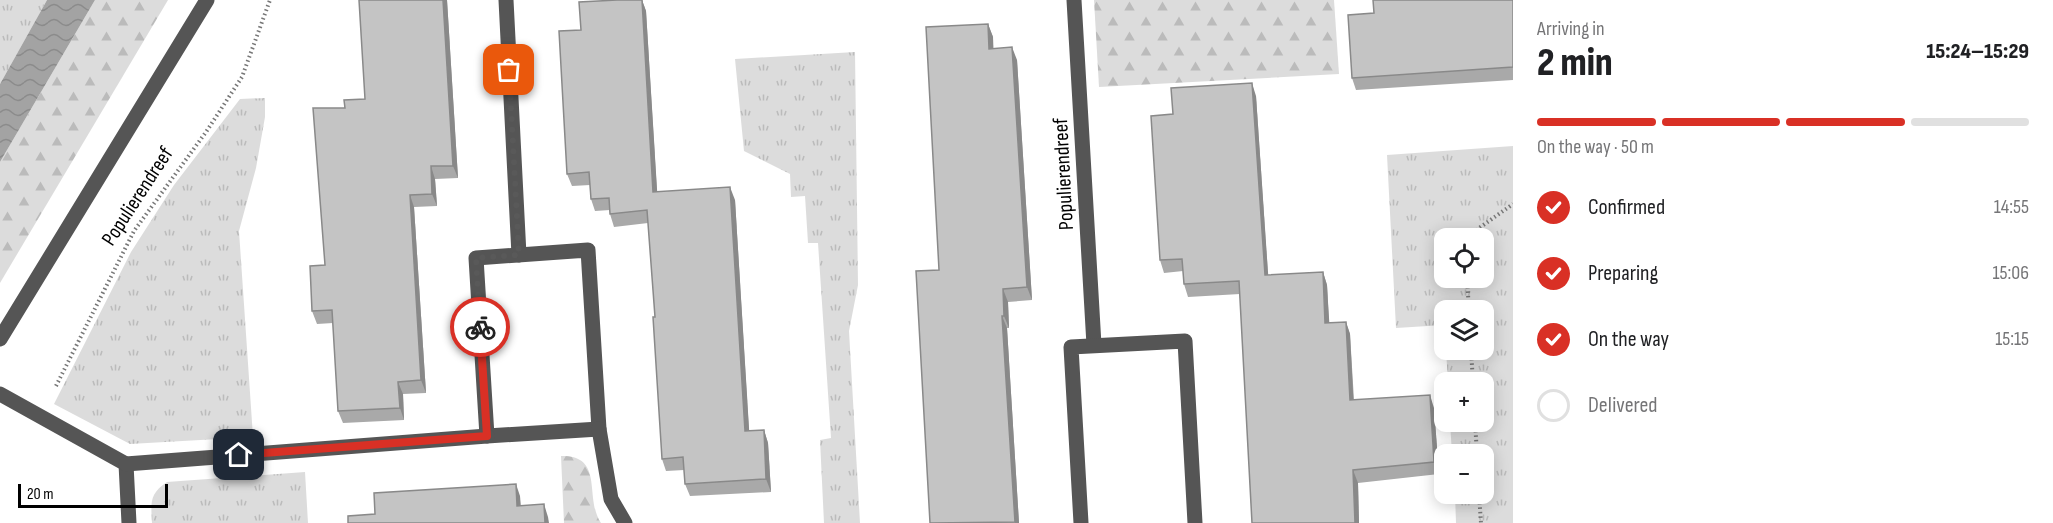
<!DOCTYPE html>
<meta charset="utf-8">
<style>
body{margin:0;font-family:"Sofia Sans Condensed",sans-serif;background:#f2f2f2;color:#202124;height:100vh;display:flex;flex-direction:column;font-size:22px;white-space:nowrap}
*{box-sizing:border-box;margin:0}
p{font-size:20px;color:#757577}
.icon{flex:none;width:33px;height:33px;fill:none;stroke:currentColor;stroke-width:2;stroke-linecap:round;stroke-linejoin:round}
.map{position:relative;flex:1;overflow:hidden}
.details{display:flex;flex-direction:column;background:#fff;width:540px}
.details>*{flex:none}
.fabs{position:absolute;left:1434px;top:228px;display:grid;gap:12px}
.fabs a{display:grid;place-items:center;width:60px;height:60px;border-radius:12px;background:#fff;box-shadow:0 3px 15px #0003;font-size:30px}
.scale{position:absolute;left:18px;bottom:15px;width:150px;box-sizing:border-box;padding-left:6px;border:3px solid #000;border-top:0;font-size:16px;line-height:21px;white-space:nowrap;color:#000;-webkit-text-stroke:4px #fff;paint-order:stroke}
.pin{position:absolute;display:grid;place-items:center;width:51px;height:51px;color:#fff;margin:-26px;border-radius:12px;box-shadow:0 3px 9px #0006}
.courier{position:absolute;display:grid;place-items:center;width:60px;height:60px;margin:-30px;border:4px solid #d93025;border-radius:50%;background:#fff;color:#222;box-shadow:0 2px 8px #0007}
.headline em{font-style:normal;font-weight:800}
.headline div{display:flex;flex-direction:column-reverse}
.headline{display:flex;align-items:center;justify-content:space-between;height:102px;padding:0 24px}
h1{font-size:39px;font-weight:800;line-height:45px}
.bar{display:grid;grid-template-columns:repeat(4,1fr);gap:9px 6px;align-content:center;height:72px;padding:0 24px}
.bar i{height:8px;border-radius:4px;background:#e0e0e0}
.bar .selected{background:#d93025}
.bar p{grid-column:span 4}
ol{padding:0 24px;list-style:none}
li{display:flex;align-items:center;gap:18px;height:66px}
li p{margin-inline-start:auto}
li .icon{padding:6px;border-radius:50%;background:#d93025;color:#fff;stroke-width:4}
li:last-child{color:#757577}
li i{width:33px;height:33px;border:3px solid #e0e0e0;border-radius:50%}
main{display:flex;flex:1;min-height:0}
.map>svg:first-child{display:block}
.grass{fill:url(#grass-tufts);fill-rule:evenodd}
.forest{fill:url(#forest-firs)}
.water{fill:url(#water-waves)}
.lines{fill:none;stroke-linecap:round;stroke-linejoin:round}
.path{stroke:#777;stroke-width:4;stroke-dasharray:1.5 3;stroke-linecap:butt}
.minor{stroke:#555;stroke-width:15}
.wall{fill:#a9a9a9}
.shaded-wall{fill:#898989}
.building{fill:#c4c4c4;stroke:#898989;stroke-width:1.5}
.done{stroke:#595959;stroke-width:6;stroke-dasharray:0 10.8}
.route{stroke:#d93025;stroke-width:8}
.labels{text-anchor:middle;stroke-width:5;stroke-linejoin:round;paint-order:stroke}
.street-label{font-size:21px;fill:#000;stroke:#fff}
</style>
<main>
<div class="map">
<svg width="1513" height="523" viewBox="0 0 1513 523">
<defs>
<pattern id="grass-tufts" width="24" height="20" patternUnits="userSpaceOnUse" patternTransform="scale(1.5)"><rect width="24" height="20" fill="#dcdcdc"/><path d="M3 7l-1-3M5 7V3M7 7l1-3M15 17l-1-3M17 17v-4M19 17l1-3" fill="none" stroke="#bbb"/></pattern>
<pattern id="forest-firs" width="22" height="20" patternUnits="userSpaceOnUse" patternTransform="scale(1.5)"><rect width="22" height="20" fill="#dcdcdc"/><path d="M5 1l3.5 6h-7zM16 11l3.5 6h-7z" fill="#bbb"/></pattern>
<pattern id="water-waves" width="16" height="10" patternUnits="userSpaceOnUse" patternTransform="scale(1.5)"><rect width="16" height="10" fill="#a3a3a3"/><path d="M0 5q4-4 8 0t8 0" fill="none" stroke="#8b8b8b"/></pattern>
</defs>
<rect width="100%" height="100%" fill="#fff"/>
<g class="grass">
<path d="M0,0H47L0,84Z"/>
<path d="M855,52L858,285L849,331L860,523H824L820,440L831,438L818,243H808L805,196L791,197L790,174L744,151L735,59Z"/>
<path d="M265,98V117L256,168L239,231L253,437L130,444L54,404L131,252L174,185L240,99Z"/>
<path d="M1513,146V523H1456L1455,494H1484V454H1452L1450,422H1484V382H1448L1446,350H1484V310H1444V327V325L1396,328L1387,155ZM1444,238H1484V278H1444Z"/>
<path d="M305,472L308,523H152C151,503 149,494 167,482Z"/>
</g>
<g class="forest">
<path d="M95,0H168L0,283V162Z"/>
<path d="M1094,0H1334L1339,74L1099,87Z"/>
<path d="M561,456C605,455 584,498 601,523H564Z"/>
</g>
<path class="water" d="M47,0H95L0,162V84Z"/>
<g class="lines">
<g class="path">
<path d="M1465,238L1513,204"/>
<path d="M1467,278L1469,310"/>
<path d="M1471,350L1473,382"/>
<path d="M56,386L134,231L206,132L242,77L270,0"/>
<path d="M1475,422L1477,454"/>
<path d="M1479,494L1481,523"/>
</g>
<g class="minor">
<path d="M506,0L519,255"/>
<path d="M1074,0L1094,345"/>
<path d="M588,250L599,429L487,436L476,258Z"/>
<path d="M0,339L207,0"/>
<path d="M0,394L126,464L129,523"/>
<path d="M599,429L611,499L625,523"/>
<path d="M126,464L487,436"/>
<path d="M1081,523L1071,347L1185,341L1195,523"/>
</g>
</g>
<g class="wall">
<path d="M447,0L458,178L435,179L437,206L414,207L426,393L403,394L404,420L343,423L338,411L333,323L317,324L312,311L325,265L345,108L365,99Z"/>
<path d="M642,0L646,11L657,192L735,200L749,431L764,430L768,443L771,492L690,496L685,484L684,470L666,471L662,459L655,317L648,223L614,227L610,214V210L595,211L591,199L590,185L572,186L567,174L581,30Z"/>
<path d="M1513,0V80L1356,90L1352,78Z"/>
<path d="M988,24L993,37V49L1017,60L1032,300L1008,302L1009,328H1007L1019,523H930L939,270Z"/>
<path d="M1256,96L1268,275L1323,272L1327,285L1329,323L1346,322L1350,334L1354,400L1434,408L1439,474L1358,483L1359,523H1252L1240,294L1188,297L1184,284L1183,271L1164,273L1160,260Z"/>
</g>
<g class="shaded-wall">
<path d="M443,0H447L458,178L453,166Z"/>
<path d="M642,0L646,11L658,205L653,192Z"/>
<path d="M988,24L993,37L994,62L989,49Z"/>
<path d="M1012,47L1017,60L1032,300L1027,287Z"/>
<path d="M1252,83L1256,96L1269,287L1265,275Z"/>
<path d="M431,166L435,179L437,206L432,194Z"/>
<path d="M730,187L735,200L750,444L745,431Z"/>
<path d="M410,195L414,207L426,393L421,380Z"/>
<path d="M1323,272L1327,285L1330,335L1325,323Z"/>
<path d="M1003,289L1008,302L1009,328L1004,316Z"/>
<path d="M1002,316L1007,328L1019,523H1015Z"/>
<path d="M1346,322L1350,334L1354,412L1350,400Z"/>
<path d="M398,382L403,394L404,420L400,408Z"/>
<path d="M1430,395L1434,408L1439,474L1434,462Z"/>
<path d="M764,430L768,443L771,492L766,479Z"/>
<path d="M1353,470L1358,483L1359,523H1355Z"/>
<path d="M516,484L520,496L522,519L517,506Z"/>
<path d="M544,504L548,517L549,523H545Z"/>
</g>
<g class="building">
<path d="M359,0H443L453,166H431L432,194L410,195L421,380L398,382L400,408L338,411L332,310L312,311L310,266L325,265L313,108H345L344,100L365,99Z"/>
<path d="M617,0H642L653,192L730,187L745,431L764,430L766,479L685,484L683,457L662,459L653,317H655L647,210L610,214L609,198L591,199L589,172L567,174L559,31L581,30L579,2Z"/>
<path d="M1373,0H1513V67L1352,78L1348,15L1374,13Z"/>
<path d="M988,24L989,49L1012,47L1027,287L1003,289L1004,316H1002L1015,522L930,523L916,271L939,270L926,27Z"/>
<path d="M1252,83L1265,275L1323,272L1325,323L1346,322L1350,400L1430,395L1434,462L1353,470L1355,523H1252L1239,281L1184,284L1182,259L1160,260L1151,116L1173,114L1171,88Z"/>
<path d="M516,484L517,506L544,504L545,523H348V516L375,514L374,493Z"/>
</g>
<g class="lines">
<path class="done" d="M480,327L476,258L519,255L509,70"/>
<path class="route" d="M239,455L487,436L480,327"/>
</g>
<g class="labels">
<g class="street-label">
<text transform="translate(1063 174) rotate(-93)" y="7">Populierendreef</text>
<text transform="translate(137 196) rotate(-57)" y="7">Populierendreef</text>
</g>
</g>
</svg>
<div class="fabs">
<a><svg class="icon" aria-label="locate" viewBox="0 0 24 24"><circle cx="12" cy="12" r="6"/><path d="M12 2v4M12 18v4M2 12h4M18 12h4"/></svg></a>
<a><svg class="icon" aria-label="layers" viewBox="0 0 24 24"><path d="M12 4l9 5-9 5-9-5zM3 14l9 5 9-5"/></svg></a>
<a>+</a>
<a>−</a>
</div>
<div class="scale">20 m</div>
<div class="pin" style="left:509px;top:70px;background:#ea580c"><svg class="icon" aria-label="bag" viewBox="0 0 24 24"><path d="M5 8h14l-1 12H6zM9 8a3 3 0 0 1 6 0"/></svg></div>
<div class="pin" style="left:239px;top:455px;background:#1f2937"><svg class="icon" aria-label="home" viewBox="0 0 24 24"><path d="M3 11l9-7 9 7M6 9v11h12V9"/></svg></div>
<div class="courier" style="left:480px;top:327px"><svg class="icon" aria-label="bike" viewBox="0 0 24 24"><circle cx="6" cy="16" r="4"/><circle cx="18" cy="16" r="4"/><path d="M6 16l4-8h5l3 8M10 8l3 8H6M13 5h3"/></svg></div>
</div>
<section class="details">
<div class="headline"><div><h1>2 min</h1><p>Arriving in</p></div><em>15:24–15:29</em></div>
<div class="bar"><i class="selected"></i><i class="selected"></i><i class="selected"></i><i></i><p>On the way · 50 m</p></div>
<ol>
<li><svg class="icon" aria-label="check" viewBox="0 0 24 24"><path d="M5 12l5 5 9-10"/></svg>Confirmed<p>14:55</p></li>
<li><svg class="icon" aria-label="check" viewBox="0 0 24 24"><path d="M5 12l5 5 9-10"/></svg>Preparing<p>15:06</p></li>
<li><svg class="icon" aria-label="check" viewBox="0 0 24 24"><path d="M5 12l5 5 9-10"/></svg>On the way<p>15:15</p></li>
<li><i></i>Delivered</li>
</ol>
</section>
</main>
